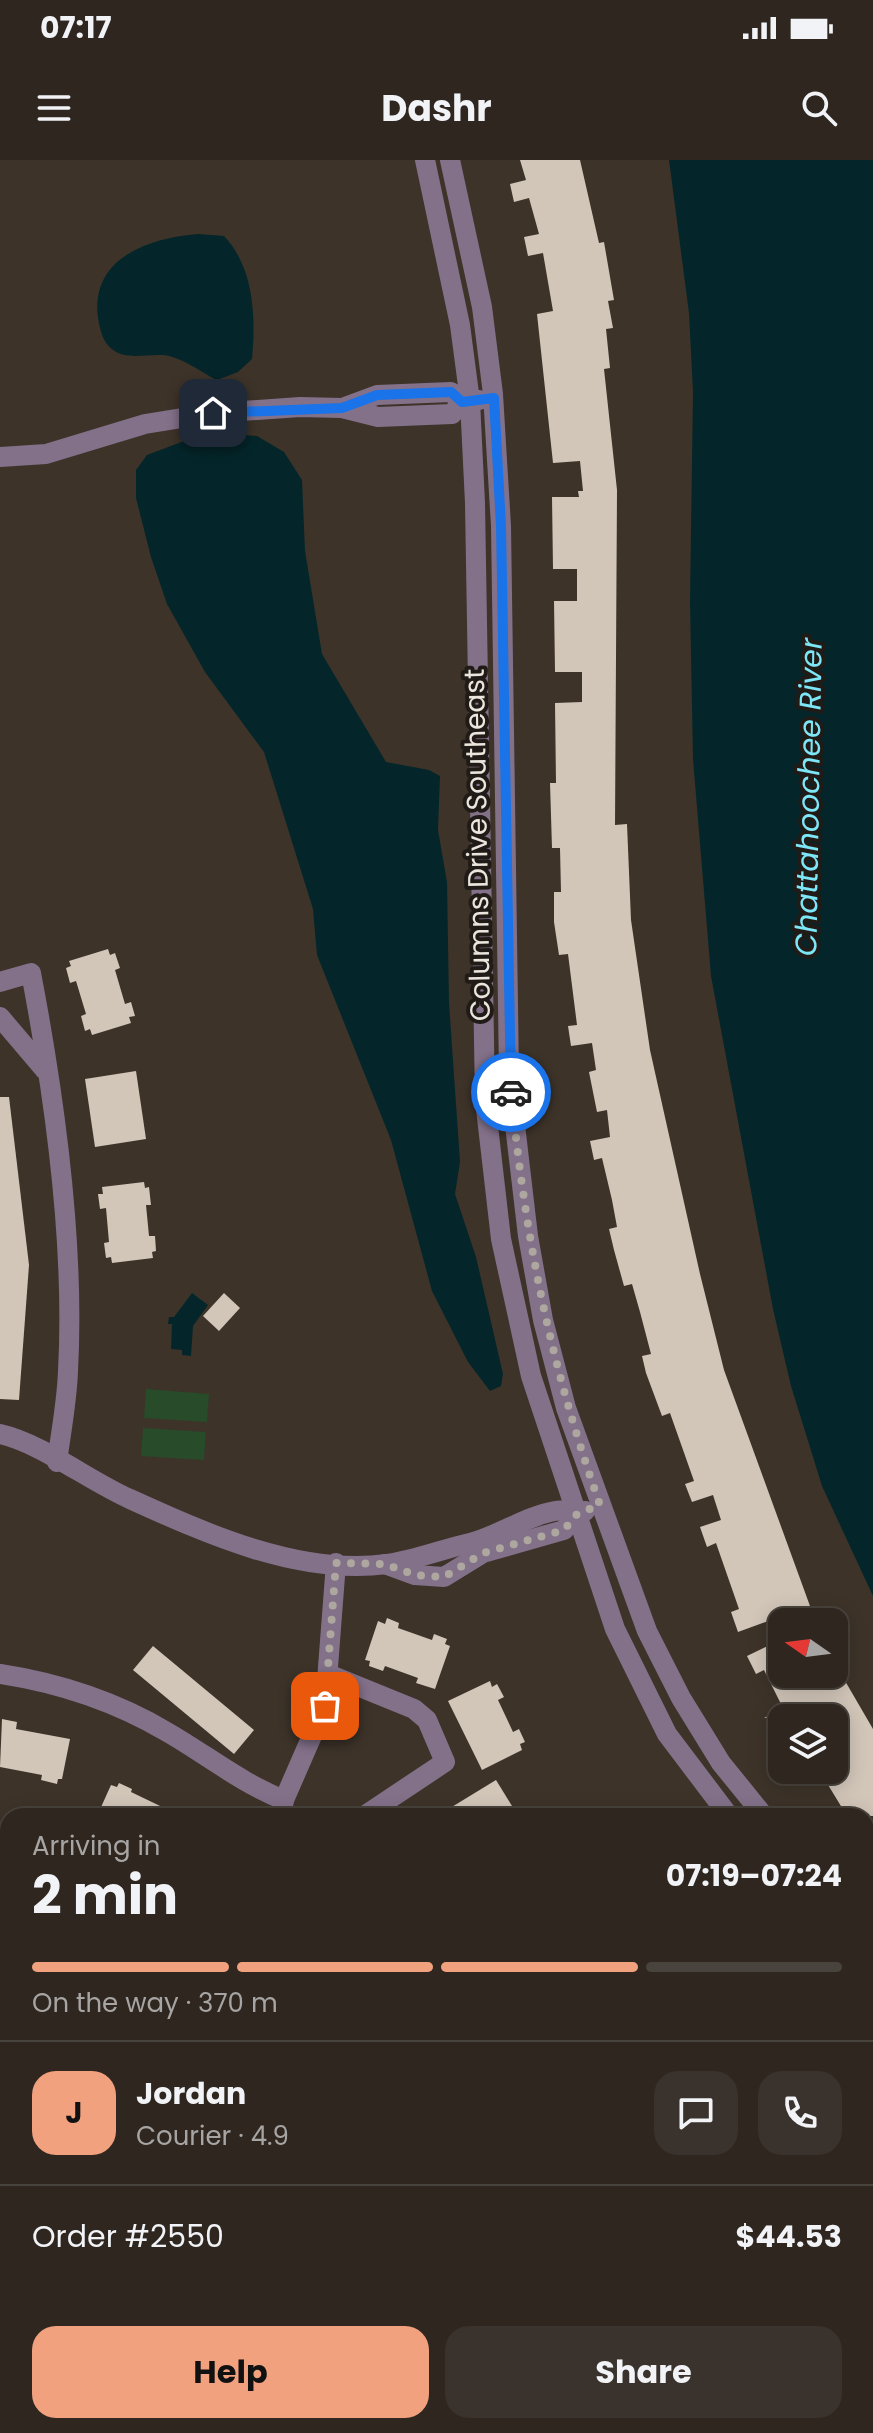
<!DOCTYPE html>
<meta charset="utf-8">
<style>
body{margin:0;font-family:Poppins,sans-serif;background:#3a322c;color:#f1f3f6;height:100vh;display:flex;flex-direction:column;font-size:30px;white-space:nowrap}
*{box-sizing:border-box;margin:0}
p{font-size:26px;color:#a7a5a4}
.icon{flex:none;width:44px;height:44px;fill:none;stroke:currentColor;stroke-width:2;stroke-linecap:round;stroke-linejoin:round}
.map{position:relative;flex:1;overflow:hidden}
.sheet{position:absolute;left:0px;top:1648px;width:874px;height:626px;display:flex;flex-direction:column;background:#2e261f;border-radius:24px 24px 0 0;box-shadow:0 4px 20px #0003,0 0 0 2px #49433d}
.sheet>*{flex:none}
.needle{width:52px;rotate:284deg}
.fabs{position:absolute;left:768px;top:1448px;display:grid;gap:16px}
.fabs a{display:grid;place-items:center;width:80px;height:80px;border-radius:16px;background:#2e261f;box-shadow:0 4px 20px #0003,0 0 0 2px #49433d;font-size:40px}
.pin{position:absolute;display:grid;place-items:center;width:68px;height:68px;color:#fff;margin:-34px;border-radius:16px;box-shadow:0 4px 12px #0006}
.courier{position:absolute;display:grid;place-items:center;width:80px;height:80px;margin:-40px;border:6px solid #1a73e8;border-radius:50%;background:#fff;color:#222;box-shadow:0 2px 10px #0007}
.overview em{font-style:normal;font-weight:700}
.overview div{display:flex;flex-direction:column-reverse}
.overview{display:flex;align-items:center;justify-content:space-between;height:136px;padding:0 32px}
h1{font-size:52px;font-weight:700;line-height:60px}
.bar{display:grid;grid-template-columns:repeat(4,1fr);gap:12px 8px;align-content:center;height:96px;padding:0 32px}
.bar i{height:10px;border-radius:6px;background:#49433d}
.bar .current{background:#f2a17e}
.bar p{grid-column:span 4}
.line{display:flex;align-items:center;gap:20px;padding:0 32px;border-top:2px solid #49433d}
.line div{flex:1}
.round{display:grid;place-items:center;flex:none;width:84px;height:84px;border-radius:24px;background:#3a322c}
.cta{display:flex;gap:16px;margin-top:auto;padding:16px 32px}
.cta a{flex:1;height:92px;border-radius:24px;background:#f2a17e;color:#111;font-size:32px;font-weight:700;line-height:92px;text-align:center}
.cta a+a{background:#3a322c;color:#f1f3f6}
.status{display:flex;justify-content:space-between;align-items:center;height:56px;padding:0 40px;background:#2e261f;direction:ltr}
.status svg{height:22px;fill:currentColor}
header{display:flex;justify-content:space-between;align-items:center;height:104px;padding:0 32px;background:#2e261f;font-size:36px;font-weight:700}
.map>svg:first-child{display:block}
.green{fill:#284b2a}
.water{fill:#04262a}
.building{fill:#d2c6b9}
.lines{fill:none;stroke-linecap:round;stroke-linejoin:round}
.path{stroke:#877f76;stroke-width:3;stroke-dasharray:6 6;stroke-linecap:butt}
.minor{stroke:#83718a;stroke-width:20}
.done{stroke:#aea79f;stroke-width:8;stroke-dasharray:0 14.4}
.route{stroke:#1a73e8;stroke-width:10}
.labels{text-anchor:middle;stroke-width:8;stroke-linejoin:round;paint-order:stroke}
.street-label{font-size:28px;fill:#ebe5de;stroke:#201b17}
.water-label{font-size:30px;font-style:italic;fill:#7de7f8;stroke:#201b17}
</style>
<div class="status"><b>07:17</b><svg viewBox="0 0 49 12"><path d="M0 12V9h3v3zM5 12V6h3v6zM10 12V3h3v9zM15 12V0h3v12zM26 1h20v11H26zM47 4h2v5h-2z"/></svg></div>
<header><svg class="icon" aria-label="menu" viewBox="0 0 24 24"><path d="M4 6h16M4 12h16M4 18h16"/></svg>Dashr<svg class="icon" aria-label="search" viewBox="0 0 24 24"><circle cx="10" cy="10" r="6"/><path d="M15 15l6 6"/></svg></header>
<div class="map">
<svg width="873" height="2273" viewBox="0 0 873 2273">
<rect width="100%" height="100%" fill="#3d3329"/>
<g class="green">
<path d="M146,1229L209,1234L207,1262L144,1258Z"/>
<path d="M143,1268L206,1272L204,1300L141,1296Z"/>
<path d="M0,1679L8,1682V2266H866V1972L873,1978V2273H0Z"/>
</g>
<g class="water">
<path d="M669,0H873V1436L822,1326L791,1226L773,1149L711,816L693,599L690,442L693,232L689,153Z"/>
<path d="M198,74L224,76C254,107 256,157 252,199L238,212L217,220C200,212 181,196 162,195C146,194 127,200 113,190C103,183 100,170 98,158C90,97 150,78 198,74Z"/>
<path d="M208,272L257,276L284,292L302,320L305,391L322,494L386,602L429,610L440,616L438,670L447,722L449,843L460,1002L455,1034L476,1097L503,1214L501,1226L490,1231L468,1202L432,1131L391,980L317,795L313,749L264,592L205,512L167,444L151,397L136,338V310L147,295Z"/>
<path d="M192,1133L208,1145L193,1166L191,1196L182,1195V1190L171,1189L172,1164H168L169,1157H174Z"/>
</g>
<g class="building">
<path d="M520,0H580L599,83L604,82L614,140L608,141L613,168L606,169L610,208L604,209L617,330L615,665L627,664L631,760L650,890L700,1114L724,1210L810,1446L738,1472L731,1452L739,1449L716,1383L707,1387L700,1367L721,1360L713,1335L692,1342L685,1324L694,1321L670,1253L662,1256L646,1213L642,1196L651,1194L640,1152L632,1124L624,1126L614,1090L609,1069L617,1067L612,1040L602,998L594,1000L590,981L610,977L607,950L597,952L589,912L596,910L592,883L571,886L568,866L577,865L568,794L559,795L554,762V732H561L560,688H552L550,623H556L555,543L582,542V512H555L554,441H577V409H553L552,337H579L578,331H583L580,301L553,303L537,154L553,151L543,93L528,96L524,77L539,74L529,38L514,42L510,24L526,20Z"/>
<path d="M108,789L110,795L115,793L120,808L115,810L125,844L131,842L135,856L129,857L131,863L92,875L90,869L85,871L81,856L86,854L76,821L70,823L66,808L71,806L69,801Z"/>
<path d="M136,911L146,979L95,987L85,919Z"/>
<path d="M0,937H9L29,1105L19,1240L0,1239Z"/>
<path d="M144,1022L145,1028L149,1027L151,1045H146L149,1076H155L156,1091L152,1092L153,1098L112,1103L111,1097L106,1098L104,1083L109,1082L106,1048L100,1049L98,1034H103L102,1027Z"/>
<path d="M224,1133L240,1148L219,1171L203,1156Z"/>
<path d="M387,1458L399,1463L398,1468L432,1480L434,1474L447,1479L445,1484L450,1486L435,1529L416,1523L418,1518L385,1506L383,1511L369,1506L370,1501L365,1500L378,1461L385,1464Z"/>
<path d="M782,1479V1514H841L873,1569V1656H847L819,1610H834V1548L813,1558H764L783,1548L764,1510L756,1514L747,1496Z"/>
<path d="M153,1486L254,1570L234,1594L133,1510Z"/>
<path d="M490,1521L492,1527L497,1524L504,1537L498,1540L513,1572L519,1569L525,1582L520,1584L522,1590L482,1610L448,1541Z"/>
<path d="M2,1559L17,1562L16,1569L70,1579L62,1619H58L57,1624L41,1620L42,1615L0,1607Z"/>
<path d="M496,1620L512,1646L495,1656H437Z"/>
<path d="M119,1623L132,1629L131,1632L181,1656H97L111,1625L117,1627Z"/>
</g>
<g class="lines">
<g class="path">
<path d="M866,2006L873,2011"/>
<path d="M0,2047L8,2045"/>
<path d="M300,2266L308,2271L328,2273"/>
<path d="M333,2273L348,2266"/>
<path d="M698,2273L710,2266"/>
</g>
<g class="minor">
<path d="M425,0L460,165L470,241L475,343L485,940L501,1079L531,1216L615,1469L667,1574L729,1656"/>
<path d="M450,0L482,147L493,234L501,366L509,914L528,1076L543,1160L566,1248L647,1471L681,1538L721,1603L764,1656"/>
<path d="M342,248L377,235L451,232L462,242"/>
<path d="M0,297L46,294L145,264L213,253L300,247L342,248L378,257L452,254L462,242L479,240"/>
<path d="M0,822L31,813C55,939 75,1083 68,1211C67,1241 61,1272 57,1302"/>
<path d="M0,857L45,910"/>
<path d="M0,1274C41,1283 89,1321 130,1339C207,1374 300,1416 387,1404C415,1400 443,1389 470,1383C498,1376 526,1356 555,1351C566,1349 574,1354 585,1351"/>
<path d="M385,1404L415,1415L444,1417L483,1393L564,1370L577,1354"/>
<path d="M0,1514C59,1523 116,1542 167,1572C207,1595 241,1623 284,1640"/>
<path d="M328,1514L414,1549L427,1560L445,1602L364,1656"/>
<path d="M281,1656L284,1640L325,1546L336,1403"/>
<path d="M866,1763L873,1770"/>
<path d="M866,1802L873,1810"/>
</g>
</g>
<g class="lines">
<path class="done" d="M325,1546L336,1403L385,1404L415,1415L444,1417L483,1393L564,1370L577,1354L600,1345C550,1203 526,1082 511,932"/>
<path class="route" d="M213,253L342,248L377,235L451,232L462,242L494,238L501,366L511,932"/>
</g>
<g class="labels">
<g class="street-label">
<text transform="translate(477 685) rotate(-91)" y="10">Columns Drive Southeast</text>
</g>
<g class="water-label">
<text transform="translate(809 637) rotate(-89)" y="10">Chattahoochee River</text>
</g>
</g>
</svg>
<div class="fabs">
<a><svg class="needle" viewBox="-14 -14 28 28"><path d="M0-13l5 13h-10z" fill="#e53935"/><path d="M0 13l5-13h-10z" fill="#a7a5a4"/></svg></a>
<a><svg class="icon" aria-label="layers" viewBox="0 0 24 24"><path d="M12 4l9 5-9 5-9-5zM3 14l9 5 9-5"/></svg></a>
</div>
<div class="pin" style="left:325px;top:1546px;background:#ea580c"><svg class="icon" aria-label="bag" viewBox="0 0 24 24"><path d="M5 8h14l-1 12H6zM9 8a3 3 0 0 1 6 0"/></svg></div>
<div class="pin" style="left:213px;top:253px;background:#1f2937"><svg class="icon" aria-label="home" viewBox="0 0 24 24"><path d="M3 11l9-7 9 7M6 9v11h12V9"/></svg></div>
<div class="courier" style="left:511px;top:932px"><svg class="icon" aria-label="car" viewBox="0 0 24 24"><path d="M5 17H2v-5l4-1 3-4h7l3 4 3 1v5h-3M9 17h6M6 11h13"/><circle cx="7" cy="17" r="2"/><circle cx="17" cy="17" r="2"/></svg></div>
<section class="sheet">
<div class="overview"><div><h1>2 min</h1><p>Arriving in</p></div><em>07:19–07:24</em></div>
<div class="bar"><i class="current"></i><i class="current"></i><i class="current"></i><i></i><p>On the way · 370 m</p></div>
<div class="line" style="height:144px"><b class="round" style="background:#f2a17e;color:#111">J</b><div><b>Jordan</b><p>Courier · 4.9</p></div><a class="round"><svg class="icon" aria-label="chat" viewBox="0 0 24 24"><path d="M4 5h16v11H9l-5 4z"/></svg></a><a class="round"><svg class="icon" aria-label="phone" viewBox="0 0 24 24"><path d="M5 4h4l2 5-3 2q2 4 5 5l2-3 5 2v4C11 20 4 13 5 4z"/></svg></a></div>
<div class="line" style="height:104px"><div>Order #2550</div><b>$44.53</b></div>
<div class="cta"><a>Help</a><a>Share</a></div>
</section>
</div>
